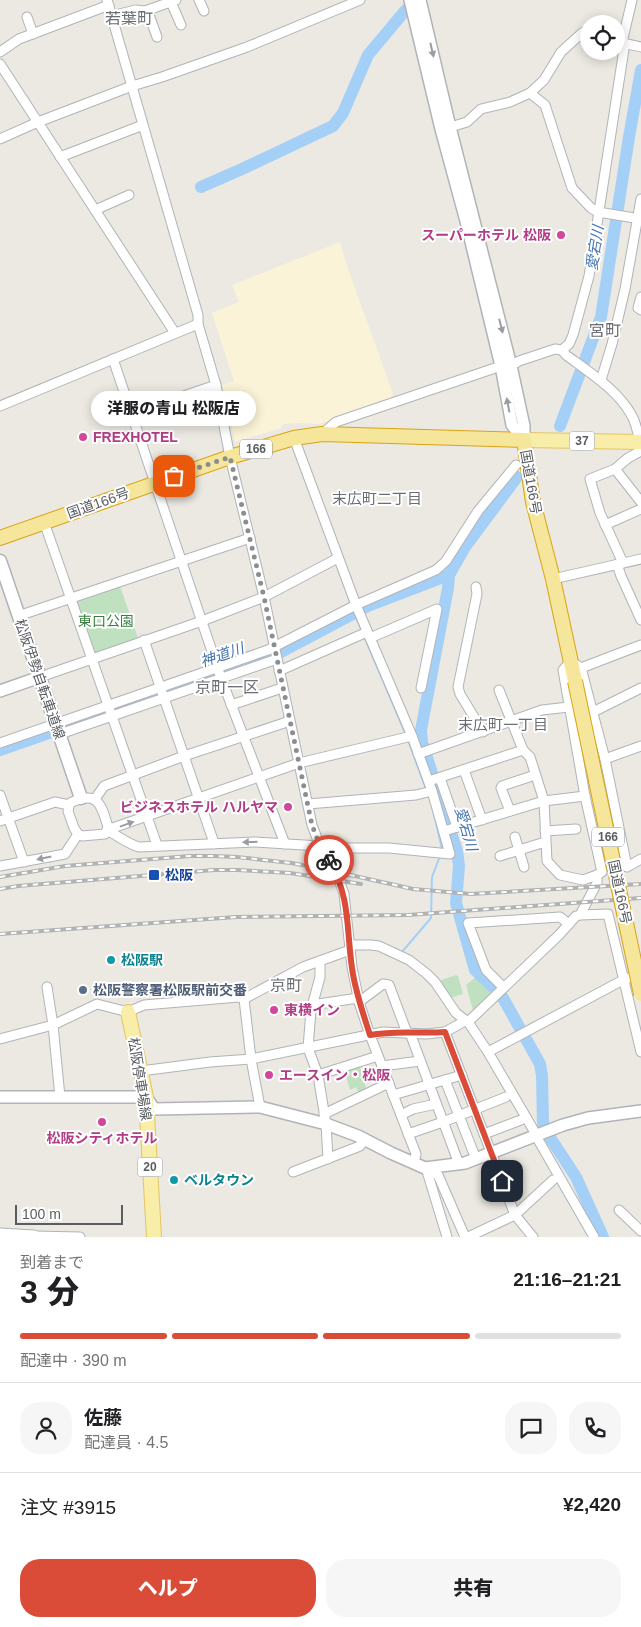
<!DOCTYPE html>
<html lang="ja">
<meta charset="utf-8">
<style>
body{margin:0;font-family:Helvetica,"Noto Sans JP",sans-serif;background:#f6f6f6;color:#202124;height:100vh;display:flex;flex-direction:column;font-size:19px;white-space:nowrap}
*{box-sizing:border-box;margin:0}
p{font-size:16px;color:#757577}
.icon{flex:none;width:28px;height:28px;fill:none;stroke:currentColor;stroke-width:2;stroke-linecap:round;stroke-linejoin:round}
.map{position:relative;height:1237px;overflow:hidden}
.panel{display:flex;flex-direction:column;background:#fff;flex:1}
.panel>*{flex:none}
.buttons{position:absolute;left:580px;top:15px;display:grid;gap:10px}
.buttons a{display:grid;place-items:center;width:45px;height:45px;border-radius:50%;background:#fff;box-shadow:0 2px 12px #0003;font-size:25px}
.scale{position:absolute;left:15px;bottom:12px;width:108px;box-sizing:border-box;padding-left:5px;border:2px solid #595c61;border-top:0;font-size:14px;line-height:18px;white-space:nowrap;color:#595c61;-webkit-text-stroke:4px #fff;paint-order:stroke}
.pin{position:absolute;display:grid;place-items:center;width:42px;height:42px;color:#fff;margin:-21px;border-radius:10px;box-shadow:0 2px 8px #0006}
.courier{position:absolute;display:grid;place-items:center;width:50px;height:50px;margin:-25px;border:4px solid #da4b38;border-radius:50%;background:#fff;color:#222;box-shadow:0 1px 6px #0007}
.bubble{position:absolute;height:35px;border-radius:18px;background:#fff;box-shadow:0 2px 12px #0003;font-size:16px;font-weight:800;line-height:35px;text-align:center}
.overview em{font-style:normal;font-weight:800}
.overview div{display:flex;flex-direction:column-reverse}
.overview{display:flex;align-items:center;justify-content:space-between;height:85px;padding:0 20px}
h1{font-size:32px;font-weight:800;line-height:38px}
.bar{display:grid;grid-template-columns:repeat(4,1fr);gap:8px 5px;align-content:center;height:60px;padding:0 20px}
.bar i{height:6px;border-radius:4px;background:#e0e0e0}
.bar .selected{background:#da4b38}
.bar p{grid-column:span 4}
.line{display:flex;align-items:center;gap:12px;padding:0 20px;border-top:1px solid #e0e0e0}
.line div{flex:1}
.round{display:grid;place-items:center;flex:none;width:52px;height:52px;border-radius:20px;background:#f6f6f6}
.primary-button{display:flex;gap:10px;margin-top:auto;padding:10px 20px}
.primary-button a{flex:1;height:58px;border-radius:20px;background:#da4b38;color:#fff;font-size:20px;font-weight:800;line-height:58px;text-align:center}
.primary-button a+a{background:#f6f6f6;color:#202124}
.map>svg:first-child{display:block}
.commercial{fill:#faf3d7}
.green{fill:#bfe1c0}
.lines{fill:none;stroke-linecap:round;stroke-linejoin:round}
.stream{stroke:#a4d0f8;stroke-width:2}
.river{stroke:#a4d0f8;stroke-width:12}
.minor-casing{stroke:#b1b3b7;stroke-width:11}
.tertiary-casing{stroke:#b1b3b7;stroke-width:14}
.secondary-casing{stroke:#b0b3b8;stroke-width:15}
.primary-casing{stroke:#e5c560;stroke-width:16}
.trunk-casing{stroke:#daa312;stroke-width:16}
.minor{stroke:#fff;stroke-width:9}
.tertiary{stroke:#fff;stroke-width:11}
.secondary{stroke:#fff;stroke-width:12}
.primary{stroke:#f8eea9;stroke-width:14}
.trunk{stroke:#f6e69c;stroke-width:14}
.rail-casing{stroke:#b1b2b2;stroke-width:4}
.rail{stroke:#fff;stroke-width:2;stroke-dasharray:5.5;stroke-linecap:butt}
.trunk-bridge-casing{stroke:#daa312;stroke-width:16;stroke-linecap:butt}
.trunk-bridge{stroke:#f6e69c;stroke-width:14}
.oneway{fill:#9b9da0}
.done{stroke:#8c8d8e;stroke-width:5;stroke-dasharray:0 9}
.route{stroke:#da4b38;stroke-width:6}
.hotel-dot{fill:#d1479c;stroke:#fff;stroke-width:2}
.transit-dot{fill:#1a4fb4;stroke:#fff;stroke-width:2}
.culture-dot{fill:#0f9aa8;stroke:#fff;stroke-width:2}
.service-dot{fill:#5c6f8a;stroke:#fff;stroke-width:2}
.labels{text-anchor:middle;stroke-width:4;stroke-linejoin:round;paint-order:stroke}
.shield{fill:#fff;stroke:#8b8d90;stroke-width:1}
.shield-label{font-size:12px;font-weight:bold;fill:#595c61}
.hotel-label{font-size:14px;font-weight:bold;fill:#b23c85;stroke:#fff;text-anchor:start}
.street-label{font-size:14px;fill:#595c61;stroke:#fff}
.park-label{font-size:14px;fill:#3a7f40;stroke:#fff}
.transit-label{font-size:14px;font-weight:bold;fill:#164399;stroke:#fff;text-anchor:start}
.culture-label{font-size:14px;font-weight:bold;fill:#0d838f;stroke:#fff;text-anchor:start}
.service-label{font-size:14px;font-weight:bold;fill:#4e5e75;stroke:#fff;text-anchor:start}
.water-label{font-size:15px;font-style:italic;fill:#4776b0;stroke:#fff}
.neighbourhood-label{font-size:15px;fill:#6a6e72;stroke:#fff}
.quarter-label{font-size:16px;fill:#6a6e72;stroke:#fff}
</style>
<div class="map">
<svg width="641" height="1237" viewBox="0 0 641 1237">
<rect width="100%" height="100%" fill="#ebe9e1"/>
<path class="commercial" d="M340,242L347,266L393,394L390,400L320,424L297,423L283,424L281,428L235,442L225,396L221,385L234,381L212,313L239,302L232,285Z"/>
<g class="green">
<path d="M120,586L138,638L95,653L91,651L75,604L77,599Z"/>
<path d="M456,975L458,976L463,994L450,998L438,981Z"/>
<path d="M476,977L491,993L473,1011L466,985Z"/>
<path d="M359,1064L367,1091L360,1095L356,1087L350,1090L344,1069Z"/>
</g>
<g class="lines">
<g class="stream">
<path d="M354,613L362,631"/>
<path d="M364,636L406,735"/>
<path d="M408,740L426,789"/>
<path d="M432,805L442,849"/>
<path d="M401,953L431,918L432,877L440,856"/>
</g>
<g class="river">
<path d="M201,187L242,169L333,126L343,113L368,55L404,12L417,0"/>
<path d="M560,426L601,317L629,137L641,70"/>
<path d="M517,477L465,547L449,575L448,588L421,730L422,742L457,851L459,866L456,903L475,970L494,988L503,998L540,1064L542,1076L543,1123L551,1139L576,1177L603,1237"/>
<path d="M0,750L281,652L368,606L449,575"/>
</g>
<defs>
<g id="minor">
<path d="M107,0L198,315V324L216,385L230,457L264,597L312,825L320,846L337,874L344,894L352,967L359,1002L370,1035L416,1154L414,1163"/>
<path d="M199,0L204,11"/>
<path d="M171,2L181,25"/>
<path d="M145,11L149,15L157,37"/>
<path d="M111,16L136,10L145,11L176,0"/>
<path d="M27,17L33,34"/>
<path d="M623,43L641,47"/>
<path d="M0,52L19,39L109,5"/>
<path d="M0,64L175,333"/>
<path d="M530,93L544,80L561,52L582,33L589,30"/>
<path d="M444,129L467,122L481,109L510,102L530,93L545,105L572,188L591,208L598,212L641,219"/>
<path d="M0,139L38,122L132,86L162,77L247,47L360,0"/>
<path d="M60,157L143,125"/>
<path d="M95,210L129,195"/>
<path d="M641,297L638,308L641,310"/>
<path d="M562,350L566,355C589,372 618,390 632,416C636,423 638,434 640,442"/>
<path d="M113,359L221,678L285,844"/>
<path d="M511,366L519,361L555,349L562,350L569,344L573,335L589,276L624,49L623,38L632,0"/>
<path d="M601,380L612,344L625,289L641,199"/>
<path d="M0,406L198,324"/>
<path d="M131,414L216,385"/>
<path d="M322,434L336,422L501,366"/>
<path d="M294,438L356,605L412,736L432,791L450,854L389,848H322"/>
<path d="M641,451L628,458L615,469L641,502"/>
<path d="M615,469L590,479L600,513L623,563"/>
<path d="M44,522L157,845"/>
<path d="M605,525L641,509"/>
<path d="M617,564L621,576L641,620"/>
<path d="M553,579L641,559"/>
<path d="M476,587L477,594L458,687L460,694L483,732"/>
<path d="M18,616L250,538"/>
<path d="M370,638L437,609L421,688"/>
<path d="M144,640L213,840L214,844"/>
<path d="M581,668L641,645"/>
<path d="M279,671L367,632"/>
<path d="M40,677L202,621L264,597L338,558"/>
<path d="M499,690L523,750L530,757L544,801L547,861L560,875L583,880L597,875"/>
<path d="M231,705L282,688"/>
<path d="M593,712L641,688"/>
<path d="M60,734L277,659"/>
<path d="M0,743L268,650L356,605L436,570L446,561L478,511L516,465"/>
<path d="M418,754L542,710L569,707"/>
<path d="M605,759L641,746"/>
<path d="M464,770L482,820"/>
<path d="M440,778L457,827"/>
<path d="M429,781L523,750"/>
<path d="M0,795L24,862"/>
<path d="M95,799L104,786L184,756L290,721"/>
<path d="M308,804L416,795L432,791"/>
<path d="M510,811L501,788L502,786L535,775"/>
<path d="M0,821L55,802L69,805"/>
<path d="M107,830L108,827C101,803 97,790 70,803L68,811L74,828L78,834L82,836L105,834L107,830L299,763L412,736"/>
<path d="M107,830C118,836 128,844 139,847L255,842L320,846"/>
<path d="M444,831L544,801L585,796"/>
<path d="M545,831L576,829"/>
<path d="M515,837L524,867"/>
<path d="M500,856L545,842"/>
<path d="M0,866L65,854L78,834"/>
<path d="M580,915L608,914L641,1052"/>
<path d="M350,945H371L379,946L409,960L427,974L435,982L456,1013L468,1022L488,1052L537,1136"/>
<path d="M320,961V977L311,1010L308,1048L318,1075L326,1124L328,1159"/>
<path d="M47,987L53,1025L60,1097"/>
<path d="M503,987L486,970L468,923L560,917L569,924"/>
<path d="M244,999L251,1059L260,1107"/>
<path d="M359,1002L383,984L389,985L407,1033"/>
<path d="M312,1005L358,998"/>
<path d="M468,1022L559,935L576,916L580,915L597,883V875L602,872L585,796L563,670L571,661L581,668L605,759L627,867L641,859"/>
<path d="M445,1032L515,1215L533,1237"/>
<path d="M410,1033L459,1164"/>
<path d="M0,1039L53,1025L97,1004L128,1012L144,1005L239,997L244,999L303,967L350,950"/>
<path d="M488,1052L623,980L641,974"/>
<path d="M382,1066L420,1061"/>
<path d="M141,1071L210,1062L251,1059L383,1032L426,1034L445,1032L465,1021"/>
<path d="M318,1075L378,1056"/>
<path d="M445,1080L476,1159"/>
<path d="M393,1095L462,1075"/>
<path d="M324,1114L389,1083"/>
<path d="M401,1115L413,1109L436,1104"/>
<path d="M408,1134L443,1122L506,1097"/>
<path d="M484,1134L521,1120"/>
<path d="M536,1136L594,1237"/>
<path d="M425,1168L438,1175L465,1237"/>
<path d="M426,1168L447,1237"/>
<path d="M293,1172L360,1146L365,1139"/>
<path d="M619,1210L641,1231"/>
<path d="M0,1233L34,1235V1237"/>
<path d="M34,1236L80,1237"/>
<path d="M468,1237L515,1215L553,1180"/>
</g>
<g id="tertiary">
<path d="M410,0L441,129L466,221L501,366L512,425L524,440"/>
<path d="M420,0L450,127L511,366L524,426V440"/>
<path d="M0,691L40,677"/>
<path d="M0,1097H146L154,1109L260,1107L326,1124L358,1136L391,1153L425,1168L465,1163L563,1125L588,1118L641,1111"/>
</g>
<path id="secondary" d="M0,561L81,798"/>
<g id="primary">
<path d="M524,440L641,442"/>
<path d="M128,1012L146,1097L154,1237"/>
</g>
<path id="trunk" d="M0,538L230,457L294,438L322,434L524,440L533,502L553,579L575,681"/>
</defs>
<use href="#minor" class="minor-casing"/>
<use href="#tertiary" class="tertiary-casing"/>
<use href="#secondary" class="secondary-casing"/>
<use href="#primary" class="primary-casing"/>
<use href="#trunk" class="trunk-casing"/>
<use href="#minor" class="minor"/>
<use href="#tertiary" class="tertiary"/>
<use href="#secondary" class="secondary"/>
<use href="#primary" class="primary"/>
<use href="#trunk" class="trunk"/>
<defs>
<g id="rail">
<path d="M0,877L65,866L190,856H214L237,857L291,863L319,868L413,889L471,894L641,884"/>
<path d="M0,889L18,886L214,870H237L290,873L361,884"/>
<path d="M0,934L236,917L408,915L641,898"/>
</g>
</defs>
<use href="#rail" class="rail-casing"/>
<use href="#rail" class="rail"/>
<defs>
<path id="trunk-bridge" d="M575,681L641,994"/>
</defs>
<use href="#trunk-bridge" class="trunk-bridge-casing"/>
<use href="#trunk-bridge" class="trunk-bridge"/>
</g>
<defs><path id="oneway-solid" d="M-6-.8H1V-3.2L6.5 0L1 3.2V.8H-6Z" transform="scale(1.25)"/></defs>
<g class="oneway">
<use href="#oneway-solid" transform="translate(432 50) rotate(77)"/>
<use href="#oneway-solid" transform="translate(501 326) rotate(76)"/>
<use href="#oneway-solid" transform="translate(508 405) rotate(-101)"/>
<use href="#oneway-solid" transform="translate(127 824) rotate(-20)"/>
<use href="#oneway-solid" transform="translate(250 842) rotate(179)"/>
<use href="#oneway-solid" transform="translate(44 858) rotate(168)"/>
</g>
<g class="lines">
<path class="done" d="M174,476L230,457L264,597L312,825L320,846L329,860"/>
<path class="route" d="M329,860C351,899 346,927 352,968C355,991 363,1013 370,1035C395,1030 420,1034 445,1032L502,1181"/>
</g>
<g class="hotel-dot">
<circle cx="561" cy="235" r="5"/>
<circle cx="83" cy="437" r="5"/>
<circle cx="288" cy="807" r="5"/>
<circle cx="274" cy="1010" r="5"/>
<circle cx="269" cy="1075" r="5"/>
<circle cx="102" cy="1122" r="5"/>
</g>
<rect class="transit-dot" x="148" y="869" width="12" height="12" rx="2.5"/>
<g class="culture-dot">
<circle cx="111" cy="960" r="5"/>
<circle cx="174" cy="1180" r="5"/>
</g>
<circle class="service-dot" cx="83" cy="990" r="5"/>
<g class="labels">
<g class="shield">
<rect x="569.5" y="431.5" width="25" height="19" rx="4"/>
<rect x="240" y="439.5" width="32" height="19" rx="4"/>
<rect x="592" y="827.5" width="32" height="19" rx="4"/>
<rect x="137.5" y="1157.5" width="25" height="19" rx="4"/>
</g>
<g class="shield-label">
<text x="582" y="445">37</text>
<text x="256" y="453">166</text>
<text x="608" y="841">166</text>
<text x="150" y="1171">20</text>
</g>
<g class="hotel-label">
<text x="551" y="240" text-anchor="end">スーパーホテル 松阪</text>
<text x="93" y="442">FREXHOTEL</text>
<text x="278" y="812" text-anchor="end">ビジネスホテル ハルヤマ</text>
<text x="284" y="1015">東横イン</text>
<text x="279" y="1080">エースイン・松阪</text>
<text x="102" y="1143" text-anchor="middle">松阪シティホテル</text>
</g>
<g class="street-label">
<text transform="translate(531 482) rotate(80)" y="5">国道166号</text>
<text transform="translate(98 503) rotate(-20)" y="5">国道166号</text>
<text transform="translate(40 679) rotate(71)" y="5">松阪伊勢自転車道線</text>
<text transform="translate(620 892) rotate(78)" y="5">国道166号</text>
<text transform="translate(140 1079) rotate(81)" y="5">松阪停車場線</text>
</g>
<g class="park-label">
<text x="106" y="626">東口公園</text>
</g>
<g class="transit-label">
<text x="165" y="880">松阪</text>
</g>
<g class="culture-label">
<text x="121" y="965">松阪駅</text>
<text x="184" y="1185">ベルタウン</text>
</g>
<g class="service-label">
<text x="93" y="995">松阪警察署松阪駅前交番</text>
</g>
<g class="water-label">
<text transform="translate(595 248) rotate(-81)" y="5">愛宕川</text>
<text transform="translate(222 655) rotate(-19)" y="5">神道川</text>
<text transform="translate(466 829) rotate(74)" y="5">愛宕川</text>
</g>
<g class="neighbourhood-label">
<text x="377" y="504">末広町二丁目</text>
<text x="503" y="730">末広町一丁目</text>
</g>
<g class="quarter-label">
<text x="129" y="24">若葉町</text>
<text x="605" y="336">宮町</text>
<text x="227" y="693">京町一区</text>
<text x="286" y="991">京町</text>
</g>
</g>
</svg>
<div class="buttons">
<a><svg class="icon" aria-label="locate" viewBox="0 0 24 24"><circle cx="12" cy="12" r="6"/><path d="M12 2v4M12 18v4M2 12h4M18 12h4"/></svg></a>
</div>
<div class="scale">100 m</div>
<div class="pin" style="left:174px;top:476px;background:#ea580c"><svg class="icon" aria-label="bag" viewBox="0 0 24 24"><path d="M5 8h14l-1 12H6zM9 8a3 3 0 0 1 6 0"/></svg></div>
<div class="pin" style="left:502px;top:1181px;background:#1f2937"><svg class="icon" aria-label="home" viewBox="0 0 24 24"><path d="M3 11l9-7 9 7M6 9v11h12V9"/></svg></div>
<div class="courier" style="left:329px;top:860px"><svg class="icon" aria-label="bike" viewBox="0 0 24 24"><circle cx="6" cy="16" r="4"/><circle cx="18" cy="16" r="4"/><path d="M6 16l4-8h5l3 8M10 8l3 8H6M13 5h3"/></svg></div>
<div class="bubble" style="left:91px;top:391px;width:165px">洋服の青山 松阪店</div>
</div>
<section class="panel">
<div class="overview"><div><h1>3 分</h1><p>到着まで</p></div><em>21:16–21:21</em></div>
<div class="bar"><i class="selected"></i><i class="selected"></i><i class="selected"></i><i></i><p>配達中 · 390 m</p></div>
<div class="line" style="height:90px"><a class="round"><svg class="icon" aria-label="person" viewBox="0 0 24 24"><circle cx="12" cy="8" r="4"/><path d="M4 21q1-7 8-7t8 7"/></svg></a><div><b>佐藤</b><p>配達員 · 4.5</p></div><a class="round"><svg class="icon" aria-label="chat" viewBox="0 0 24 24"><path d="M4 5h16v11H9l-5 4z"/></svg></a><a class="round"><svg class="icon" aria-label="phone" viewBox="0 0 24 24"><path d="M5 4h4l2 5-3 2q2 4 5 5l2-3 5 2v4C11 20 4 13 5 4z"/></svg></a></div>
<div class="line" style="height:65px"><div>注文 #3915</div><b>¥2,420</b></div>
<div class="primary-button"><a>ヘルプ</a><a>共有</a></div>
</section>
